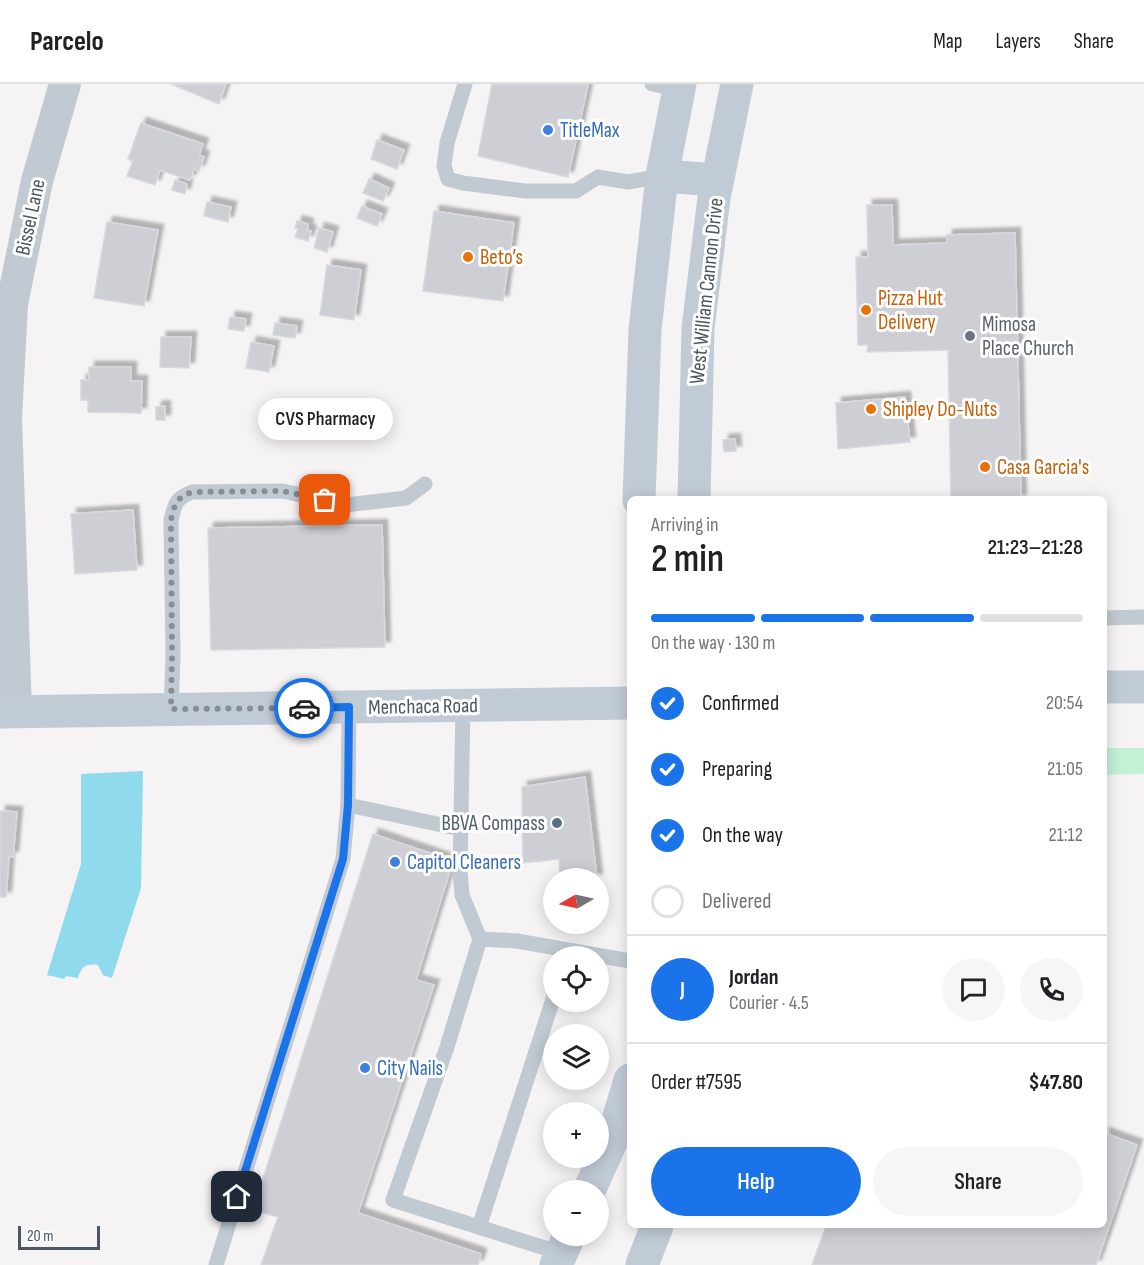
<!DOCTYPE html>
<meta charset="utf-8">
<style>
body{margin:0;font-family:"Sofia Sans Condensed",sans-serif;background:#f6f6f6;color:#202124;height:100vh;display:flex;flex-direction:column;font-size:22px;white-space:nowrap}
*{box-sizing:border-box;margin:0}
p{font-size:20px;color:#757577}
.icon{flex:none;width:33px;height:33px;fill:none;stroke:currentColor;stroke-width:2;stroke-linecap:round;stroke-linejoin:round}
.map{position:relative;flex:1;overflow:hidden}
.details{position:absolute;left:627px;top:412px;width:480px;height:732px;display:flex;flex-direction:column;background:#fff;border-radius:9px;box-shadow:0 3px 15px #0003}
.details>*{flex:none}
.needle{width:39px;rotate:261deg}
.controls{position:absolute;left:543px;top:784px;display:grid;gap:12px}
.controls a{display:grid;place-items:center;width:66px;height:66px;border-radius:50%;background:#fff;box-shadow:0 3px 15px #0003;font-size:30px}
.scale{position:absolute;left:18px;bottom:15px;width:82px;box-sizing:border-box;padding-left:6px;border:3px solid #4a5661;border-top:0;font-size:16px;line-height:21px;white-space:nowrap;color:#4a5661;-webkit-text-stroke:4px #fff;paint-order:stroke}
.pin{position:absolute;display:grid;place-items:center;width:51px;height:51px;color:#fff;margin:-26px;border-radius:12px;box-shadow:0 3px 9px #0006}
.courier{position:absolute;display:grid;place-items:center;width:60px;height:60px;margin:-30px;border:4px solid #1a73e8;border-radius:50%;background:#fff;color:#222;box-shadow:0 2px 8px #0007}
.bubble{position:absolute;height:42px;border-radius:21px;background:#fff;box-shadow:0 3px 15px #0003;font-size:20px;font-weight:600;line-height:42px;text-align:center}
.head em{font-style:normal;font-weight:600}
.head div{display:flex;flex-direction:column-reverse}
.head{display:flex;align-items:center;justify-content:space-between;height:102px;padding:0 24px}
h1{font-size:39px;font-weight:600;line-height:45px}
.bar{display:grid;grid-template-columns:repeat(4,1fr);gap:9px 6px;align-content:center;height:72px;padding:0 24px}
.bar i{height:8px;border-radius:4px;background:#e0e0e0}
.bar .current{background:#1a73e8}
.bar p{grid-column:span 4}
.line{display:flex;align-items:center;gap:15px;padding:0 24px;border-top:2px solid #e0e0e0}
.line div{flex:1}
.round{display:grid;place-items:center;flex:none;width:63px;height:63px;border-radius:32px;background:#f6f6f6}
ol{padding:0 24px;list-style:none}
li{display:flex;align-items:center;gap:18px;height:66px}
li p{margin-inline-start:auto}
li .icon{padding:6px;border-radius:50%;background:#1a73e8;color:#fff;stroke-width:4}
li:last-child{color:#757577}
li i{width:33px;height:33px;border:3px solid #e0e0e0;border-radius:50%}
.action{display:flex;gap:12px;margin-top:auto;padding:12px 24px}
.action a{flex:1;height:69px;border-radius:36px;background:#1a73e8;color:#fff;font-size:24px;font-weight:600;line-height:69px;text-align:center}
.action a+a{background:#f6f6f6;color:#202124}
header{display:flex;align-items:center;gap:36px;box-sizing:border-box;height:84px;padding:0 30px;background:#fff;border-bottom:2px solid #e0e0e0}
header strong{font-size:28px}
nav{display:flex;gap:33px;margin-inline-start:auto;font-size:21px}
.map>svg:first-child{display:block}
.green{fill:#c3f1d5}
.water{fill:#90daee}
.building{fill:#cdcfd5;stroke:#d7d9de;stroke-width:1.5;filter:url(#shadow)}
.lines{fill:none;stroke-linecap:round;stroke-linejoin:round}
.service{stroke:#c1cad2;stroke-width:15}
.minor{stroke:#c1cad2;stroke-width:32}
.secondary{stroke:#c1cbd6;stroke-width:33}
.done{stroke:#868d94;stroke-width:6;stroke-dasharray:0 10.8}
.route{stroke:#1a73e8;stroke-width:8}
.shop-dot{fill:#3f7fe0;stroke:#fff;stroke-width:2}
.food-dot{fill:#e8710a;stroke:#fff;stroke-width:2}
.worship-dot{fill:#6b7280;stroke:#fff;stroke-width:2}
.service-dot{fill:#5c6f8a;stroke:#fff;stroke-width:2}
.labels{text-anchor:middle;stroke-width:6;stroke-linejoin:round;paint-order:stroke}
.shop-label{font-size:21px;fill:#366cbe;stroke:#fff;text-anchor:start}
.street-label{font-size:21px;fill:#4a5661;stroke:#fff}
.food-label{font-size:21px;fill:#c56008;stroke:#fff;text-anchor:start}
.worship-label{font-size:21px;fill:#5b616d;stroke:#fff;text-anchor:start}
.service-label{font-size:21px;fill:#4e5e75;stroke:#fff;text-anchor:end}
</style>
<header>
<strong>Parcelo</strong>
<nav><a>Map</a><a>Layers</a><a>Share</a></nav>
</header>
<div class="map">
<svg width="1144" height="1181" viewBox="0 0 1144 1181">
<defs>
<filter id="shadow"><feDropShadow dx="5.5" dy="-5.5" stdDeviation="1.5" flood-color="#0004"/></filter>
</defs>
<rect width="100%" height="100%" fill="#f5f3f3"/>
<path class="green" d="M1104,664H1144V690L1104,691Z"/>
<path class="water" d="M143,687L141,804L112,894L103,891L98,881C86,879 81,883 78,894L66,892L64,895L47,891L81,780V690Z"/>
<g class="building">
<path d="M171,0H226L219,20Z"/>
<path d="M492,0H588L568,93L478,72Z"/>
<path d="M141,39L203,60L199,71L204,73L199,87L194,85L190,96L160,86L155,101L127,92L133,77L128,75Z"/>
<path d="M377,56L404,66L397,85L371,75Z"/>
<path d="M369,95L389,104L383,117L363,109Z"/>
<path d="M175,96L187,100L185,110L172,106Z"/>
<path d="M207,118L231,123L228,138L204,132Z"/>
<path d="M867,121H892L893,161L947,159V151L1015,149L1021,416H951L948,266L867,268L868,261H858L856,173H868Z"/>
<path d="M362,122L382,130L377,142L357,134Z"/>
<path d="M434,127L514,139L503,217L423,207Z"/>
<path d="M297,137L308,140L307,146L311,147L308,157L295,153L298,145L295,144Z"/>
<path d="M107,138L158,146L144,222L94,214Z"/>
<path d="M319,144L333,148L327,168L314,164Z"/>
<path d="M327,181L361,186L354,236L320,231Z"/>
<path d="M230,233L246,235L244,247L228,245Z"/>
<path d="M275,239L297,242L295,254L273,251Z"/>
<path d="M161,253H191L189,284L160,283Z"/>
<path d="M251,258L274,262L269,288L246,284Z"/>
<path d="M89,283H131V297H142L141,329L88,328V316H81V296H89Z"/>
<path d="M905,313L910,358L838,365L836,319Z"/>
<path d="M165,322V336H156V323Z"/>
<path d="M735,355L736,367L724,368L723,356Z"/>
<path d="M133,426L137,486L75,490L71,430Z"/>
<path d="M382,441L385,563L211,566L208,444Z"/>
<path d="M585,693L597,795H560L559,775L523,779L522,703Z"/>
<path d="M0,727L17,728L13,773L9,772L6,813H0Z"/>
<path d="M373,750L453,777L416,896L434,901L358,1129L481,1170L478,1181H261L278,1133L253,1126Z"/>
<path d="M1104,1049L1137,1061L1096,1181H812L826,1142H1104Z"/>
</g>
<g class="lines">
<g class="service">
<path d="M465,0L447,59L444,82L448,95L463,99L525,107H576L598,93L628,98L662,92"/>
<path d="M652,0L679,6"/>
<path d="M1104,534L1144,533"/>
<path d="M463,621L460,787L462,811L480,855"/>
<path d="M171,625L173,572L171,436C175,420 176,414 192,408L283,407L346,421L406,414L425,400"/>
<path d="M348,721L461,745"/>
<path d="M479,1143L554,912"/>
<path d="M561,1169L393,1116L447,963L480,855L517,857L630,877"/>
<path d="M216,1181L343,775L348,721L349,623"/>
</g>
<path class="minor" d="M16,627L6,335L12,220L37,97L65,0"/>
<g class="secondary">
<path d="M662,92L717,96"/>
<path d="M639,416L645,246L662,92L680,0"/>
<path d="M694,416L698,244L714,114L737,0"/>
<path d="M1104,603H1144"/>
<path d="M0,628L630,619"/>
<path d="M589,1107L612,1056L630,996"/>
<path d="M556,1181L569,1152"/>
<path d="M642,1181L657,1142"/>
</g>
</g>
<g class="lines">
<path class="done" d="M304,624L171,625L172,572L171,436C175,419 176,414 192,408L283,407L325,416"/>
<path class="route" d="M237,1113L343,775L348,721L349,623L304,624"/>
</g>
<g class="shop-dot">
<circle cx="548" cy="46" r="6"/>
<circle cx="395" cy="778" r="6"/>
<circle cx="365" cy="984" r="6"/>
</g>
<g class="food-dot">
<circle cx="468" cy="173" r="6"/>
<circle cx="866" cy="226" r="6"/>
<circle cx="871" cy="325" r="6"/>
<circle cx="985" cy="383" r="6"/>
</g>
<circle class="worship-dot" cx="970" cy="252" r="6"/>
<circle class="service-dot" cx="557" cy="739" r="6"/>
<g class="labels">
<g class="shop-label">
<text x="560" y="53">TitleMax</text>
<text x="407" y="785">Capitol Cleaners</text>
<text x="377" y="991">City Nails</text>
</g>
<g class="street-label">
<text transform="translate(30 133) rotate(-78)" y="7">Bissel Lane</text>
<text transform="translate(706 207) rotate(-84)" y="7">West William Cannon Drive</text>
<text transform="translate(423 622) rotate(-1)" y="7">Menchaca Road</text>
</g>
<g class="food-label">
<text x="480" y="180">Beto’s</text>
<text x="878" y="221">Pizza Hut<tspan x="878" dy="24">Delivery</tspan></text>
<text x="883" y="332">Shipley Do-Nuts</text>
<text x="997" y="390">Casa Garcia's</text>
</g>
<g class="worship-label">
<text x="982" y="247">Mimosa<tspan x="982" dy="24">Place Church</tspan></text>
</g>
<g class="service-label">
<text x="545" y="746">BBVA Compass</text>
</g>
</g>
</svg>
<div class="controls">
<a><svg class="needle" viewBox="-14 -14 28 28"><path d="M0-13l5 13h-10z" fill="#e53935"/><path d="M0 13l5-13h-10z" fill="#757577"/></svg></a>
<a><svg class="icon" aria-label="locate" viewBox="0 0 24 24"><circle cx="12" cy="12" r="6"/><path d="M12 2v4M12 18v4M2 12h4M18 12h4"/></svg></a>
<a><svg class="icon" aria-label="layers" viewBox="0 0 24 24"><path d="M12 4l9 5-9 5-9-5zM3 14l9 5 9-5"/></svg></a>
<a>+</a>
<a>−</a>
</div>
<div class="scale">20 m</div>
<div class="pin" style="left:325px;top:416px;background:#ea580c"><svg class="icon" aria-label="bag" viewBox="0 0 24 24"><path d="M5 8h14l-1 12H6zM9 8a3 3 0 0 1 6 0"/></svg></div>
<div class="pin" style="left:237px;top:1113px;background:#1f2937"><svg class="icon" aria-label="home" viewBox="0 0 24 24"><path d="M3 11l9-7 9 7M6 9v11h12V9"/></svg></div>
<div class="courier" style="left:304px;top:624px"><svg class="icon" aria-label="car" viewBox="0 0 24 24"><path d="M5 17H2v-5l4-1 3-4h7l3 4 3 1v5h-3M9 17h6M6 11h13"/><circle cx="7" cy="17" r="2"/><circle cx="17" cy="17" r="2"/></svg></div>
<div class="bubble" style="left:258px;top:314px;width:135px">CVS Pharmacy</div>
<section class="details">
<div class="head"><div><h1>2 min</h1><p>Arriving in</p></div><em>21:23–21:28</em></div>
<div class="bar"><i class="current"></i><i class="current"></i><i class="current"></i><i></i><p>On the way · 130 m</p></div>
<ol>
<li><svg class="icon" aria-label="check" viewBox="0 0 24 24"><path d="M5 12l5 5 9-10"/></svg>Confirmed<p>20:54</p></li>
<li><svg class="icon" aria-label="check" viewBox="0 0 24 24"><path d="M5 12l5 5 9-10"/></svg>Preparing<p>21:05</p></li>
<li><svg class="icon" aria-label="check" viewBox="0 0 24 24"><path d="M5 12l5 5 9-10"/></svg>On the way<p>21:12</p></li>
<li><i></i>Delivered</li>
</ol>
<div class="line" style="height:108px"><b class="round" style="background:#1a73e8;color:#fff">J</b><div><b>Jordan</b><p>Courier · 4.5</p></div><a class="round"><svg class="icon" aria-label="chat" viewBox="0 0 24 24"><path d="M4 5h16v11H9l-5 4z"/></svg></a><a class="round"><svg class="icon" aria-label="phone" viewBox="0 0 24 24"><path d="M5 4h4l2 5-3 2q2 4 5 5l2-3 5 2v4C11 20 4 13 5 4z"/></svg></a></div>
<div class="line" style="height:78px"><div>Order #7595</div><b>$47.80</b></div>
<div class="action"><a>Help</a><a>Share</a></div>
</section>
</div>
